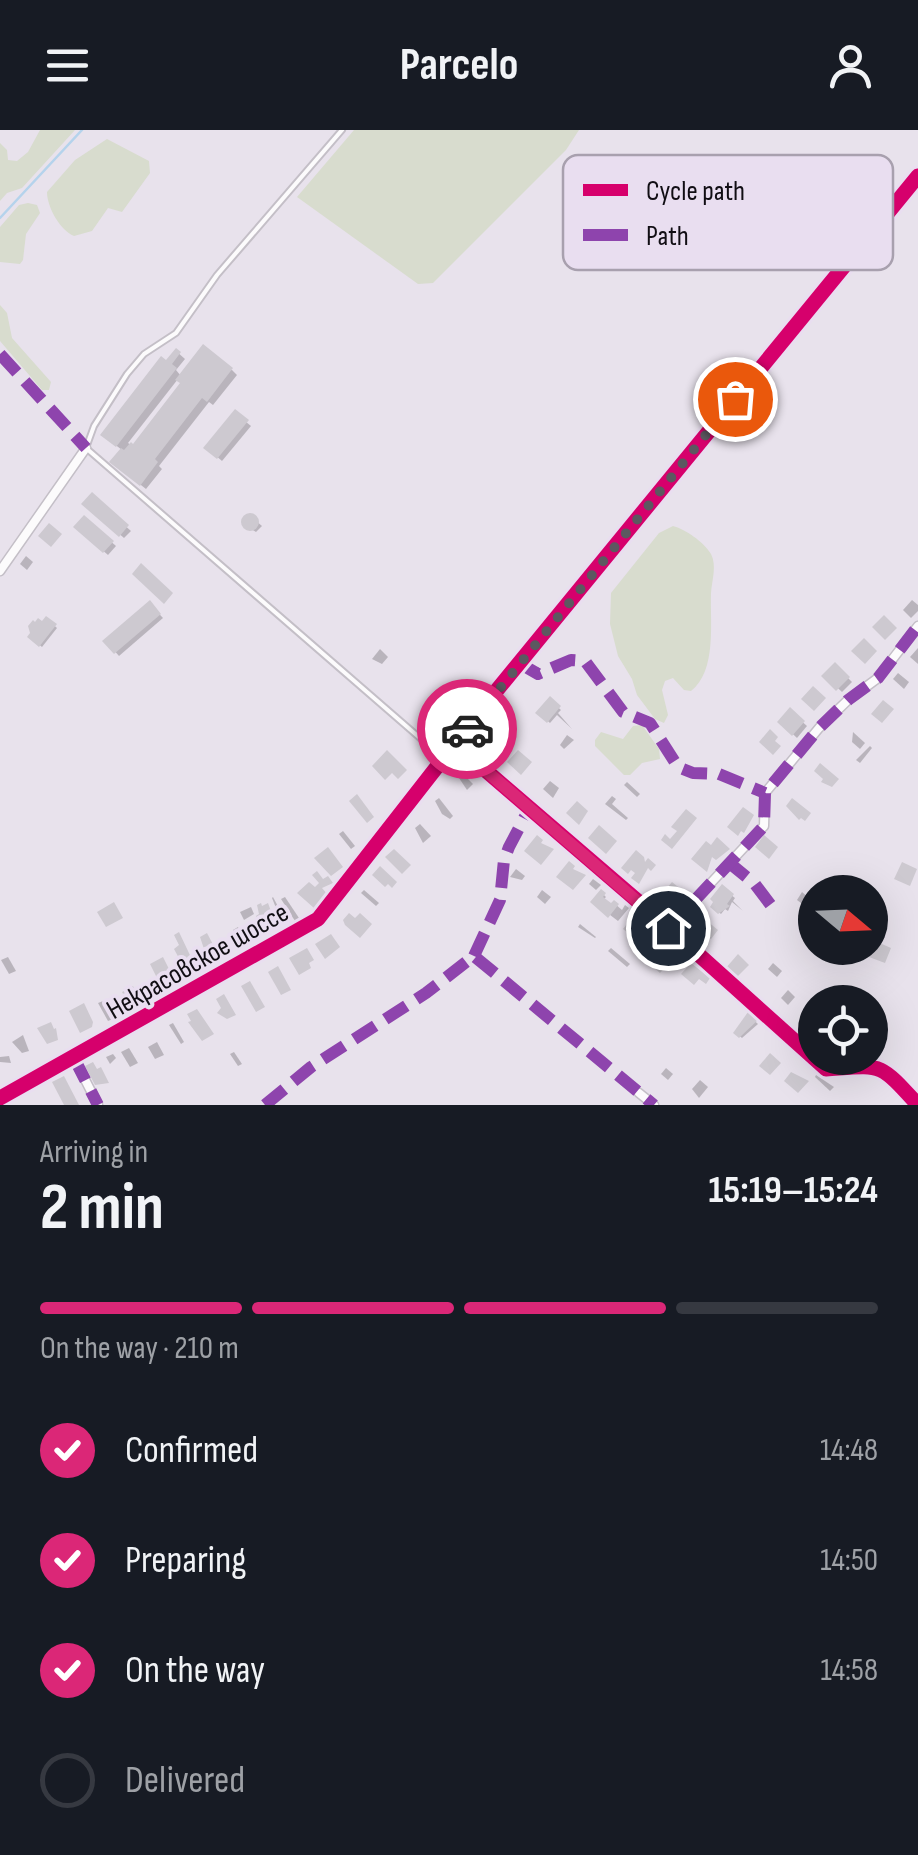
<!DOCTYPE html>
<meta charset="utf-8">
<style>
body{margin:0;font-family:"Sofia Sans Condensed",sans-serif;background:#20242c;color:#f1f3f6;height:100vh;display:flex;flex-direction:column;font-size:38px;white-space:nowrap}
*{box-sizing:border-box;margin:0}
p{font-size:32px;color:#9ea1a6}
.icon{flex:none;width:55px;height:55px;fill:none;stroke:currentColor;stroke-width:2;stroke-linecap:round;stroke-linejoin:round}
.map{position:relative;height:975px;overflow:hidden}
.side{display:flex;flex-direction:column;background:#171b24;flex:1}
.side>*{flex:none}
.needle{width:65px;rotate:109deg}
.fabs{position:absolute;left:798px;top:745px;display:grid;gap:20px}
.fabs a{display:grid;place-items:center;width:90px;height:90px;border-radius:50%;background:#171b24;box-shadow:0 10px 40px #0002;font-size:50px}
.pin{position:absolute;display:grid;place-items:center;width:85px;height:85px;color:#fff;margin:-42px;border:5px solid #fff;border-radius:50%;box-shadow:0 2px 10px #0007}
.courier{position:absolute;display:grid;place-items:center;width:100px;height:100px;margin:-50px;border:8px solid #db2777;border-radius:50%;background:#fff;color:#222;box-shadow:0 2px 12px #0007}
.summary em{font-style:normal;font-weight:700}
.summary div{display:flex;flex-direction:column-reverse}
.summary{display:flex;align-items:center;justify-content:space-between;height:170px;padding:0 40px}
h1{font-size:65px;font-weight:700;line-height:75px}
.bar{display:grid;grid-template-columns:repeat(4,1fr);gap:15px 10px;align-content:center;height:120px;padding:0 40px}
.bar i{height:12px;border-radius:8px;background:#363941}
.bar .on{background:#db2777}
.bar p{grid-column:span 4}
ol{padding:0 40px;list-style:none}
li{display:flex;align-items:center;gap:30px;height:110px}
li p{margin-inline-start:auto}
li .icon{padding:10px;border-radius:50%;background:#db2777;color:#fff;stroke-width:4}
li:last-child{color:#9ea1a6}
li i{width:55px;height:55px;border:5px solid #363941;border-radius:50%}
header{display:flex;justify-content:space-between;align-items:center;height:130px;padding:0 40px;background:#171b24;font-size:45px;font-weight:700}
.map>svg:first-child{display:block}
.green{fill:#d8dcce}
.shadow{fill:#0003;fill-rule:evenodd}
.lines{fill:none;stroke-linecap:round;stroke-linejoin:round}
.stream{stroke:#b5d3ec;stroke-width:2.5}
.building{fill:#cdc9d0}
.lane-casing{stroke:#c4bfc7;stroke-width:8}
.street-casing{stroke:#c4bfc7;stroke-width:11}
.secondary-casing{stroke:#c4bfc7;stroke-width:15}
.lane{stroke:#fcfbfc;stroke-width:4}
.street{stroke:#fcfbfc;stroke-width:8}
.secondary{stroke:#fcfbfc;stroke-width:11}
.quiet{stroke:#8e44ad;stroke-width:12;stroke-dasharray:25 12;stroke-linecap:butt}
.cycleway-casing{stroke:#e9def0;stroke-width:21}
.cycleway{stroke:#d6006c;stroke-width:15}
.done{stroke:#5c5860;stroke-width:10;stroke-dasharray:0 18}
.route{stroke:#db2777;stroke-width:12}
.labels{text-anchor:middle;stroke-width:8;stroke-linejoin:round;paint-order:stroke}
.street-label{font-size:28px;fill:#110e14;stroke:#e9def0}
.key{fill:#e9def0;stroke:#a8a0ae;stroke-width:2.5}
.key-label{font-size:28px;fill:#110e14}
</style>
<header><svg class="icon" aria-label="menu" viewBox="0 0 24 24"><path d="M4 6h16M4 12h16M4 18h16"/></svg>Parcelo<svg class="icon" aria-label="person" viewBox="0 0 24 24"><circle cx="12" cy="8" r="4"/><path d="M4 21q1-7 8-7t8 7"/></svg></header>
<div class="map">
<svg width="918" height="975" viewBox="0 0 918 975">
<rect width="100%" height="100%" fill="#e8e2ec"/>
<g class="green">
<path d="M40,0H75L22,58L7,63L0,71V13L7,20L8,30L17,31L28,22Z"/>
<path d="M354,0H579L566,20L433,153L418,154L297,67Z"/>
<path d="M107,9L149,31L150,43L122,82L108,78L92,101L74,106C60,100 47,77 47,62L75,30Z"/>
<path d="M28,73L37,75L40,83L26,104L23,130L20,134L0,132V97L19,75Z"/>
<path d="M0,175L7,183L12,208L51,252L49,260H42L0,211Z"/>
<path d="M673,396C685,399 704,412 711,424C717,436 712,450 711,463C710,493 717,541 691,561L684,560L673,548L665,551L662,560L668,585L664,593L655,589L637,565L632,549L618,526L610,494L611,463L659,403Z"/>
<path d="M642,595L659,619L660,629L642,633L630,645H624L595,616V610L601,602L623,609L633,596Z"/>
</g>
<g class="shadow">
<path d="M176,221L185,229L176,240L181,246L232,240L237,245L213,275L209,272L159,336L162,339L146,359L118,337L122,320L109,310ZM178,249L183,254L134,317L128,313Z"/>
<path d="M235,283L251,296L222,331L207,318Z"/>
<path d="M92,366L131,401L124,408L85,374Z"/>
<path d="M248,384L262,396L256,402L243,394Z"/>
<path d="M84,388L116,416L108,425L76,397Z"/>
<path d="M26,426L33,432L27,440L20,434Z"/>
<path d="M912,470L918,475V481L911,488L903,480Z"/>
<path d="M150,474L163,488L119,526L106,511Z"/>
<path d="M47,489L57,498L42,517L30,507Z"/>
<path d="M918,518V534L910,527Z"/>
<path d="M380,519L388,527L382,534L372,529Z"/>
<path d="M835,535L852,552L842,562L825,546Z"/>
<path d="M898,543L909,552L904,559L893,549Z"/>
<path d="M550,570L561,580L558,583L572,599L557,585L550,593L539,583Z"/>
<path d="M790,581L807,596L797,608L780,592Z"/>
<path d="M853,602L865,613L860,619L852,612Z"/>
<path d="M567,605L574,610L564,619L560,615Z"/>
<path d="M870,616L872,618L860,633L856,630Z"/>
<path d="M461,642L473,654L467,660L457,645Z"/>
<path d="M550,651L559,658L553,668L543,659Z"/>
<path d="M627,652L640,664L637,667L624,655Z"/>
<path d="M612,666L616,669L612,674L628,688L626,690L605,674Z"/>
<path d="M439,668L453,686L450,689L442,684L435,671Z"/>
<path d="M420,694L431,706L423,713L415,698Z"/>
<path d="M343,701L355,716L351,719L339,704Z"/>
<path d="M516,739L525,746L522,750L510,747Z"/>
<path d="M593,749L601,755L596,760L589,754Z"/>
<path d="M722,758L735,768L733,771L743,781L732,772L728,781L725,779L721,784L713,777Z"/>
<path d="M364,760L379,773L376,776L361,763Z"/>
<path d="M542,760L551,767L545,774L537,767Z"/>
<path d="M601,762L606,767L603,770L612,777L614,773L622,780L625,775L629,778L618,791L593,772Z"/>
<path d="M802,762L810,769L805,776L797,770Z"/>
<path d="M273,767L283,786L280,788L272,768Z"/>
<path d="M285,767L299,788L295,791L281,769Z"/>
<path d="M251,777L254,784L244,790L240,782Z"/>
<path d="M580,794L596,807L595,808L578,797Z"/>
<path d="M238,797L248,815L243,818L233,800Z"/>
<path d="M611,818L630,834L627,837L608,821Z"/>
<path d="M8,827L16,841L9,844L1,830Z"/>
<path d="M773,833L782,841L777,847L768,839Z"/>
<path d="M788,860L795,867L788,875L781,868Z"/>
<path d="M103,871L110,876L113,889L108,891L98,873Z"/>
<path d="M748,885L758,894L742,908L736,903Z"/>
<path d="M173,893L184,912L181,914L169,895Z"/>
<path d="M23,905L29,921L22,923L12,912Z"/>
<path d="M157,912L164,925L155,929L148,917Z"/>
<path d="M129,918L138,933L130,937L121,922Z"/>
<path d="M234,922L242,934L238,936L230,924Z"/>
<path d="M113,924L116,928L110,934L106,927Z"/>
<path d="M9,926L11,933L0,932V927Z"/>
<path d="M666,938L673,944L668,950L661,944Z"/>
<path d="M816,945L834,957L830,961L815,947Z"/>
<path d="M700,950L708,957L699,968L692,959Z"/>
</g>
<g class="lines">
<path class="stream" d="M0,88L82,0"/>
</g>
<g class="building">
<path d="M203,214L233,238L207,272L202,268L155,329L158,332L140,356L109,332L121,318L124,320L131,312L133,314L180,253L175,250Z"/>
<path d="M176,218L181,222L172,234L177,238L116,317L100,305L161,226L166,230Z"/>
<path d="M235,279L249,290L217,329L203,318Z"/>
<path d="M92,362L129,395L119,407L81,374Z"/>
<circle cx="250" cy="392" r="9"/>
<path d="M84,385L114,411L103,423L73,397Z"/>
<path d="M49,393L62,404L51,417L38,406Z"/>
<path d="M141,433L173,463L164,474L132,444Z"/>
<path d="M150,470L161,484L114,524L102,511Z"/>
<path d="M884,485L897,498L885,510L872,497Z"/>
<path d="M46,486L57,494L39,517L27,507L30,503L28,496L33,490L35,492L38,488L42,491Z"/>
<path d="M864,508L877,521L865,534L851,521Z"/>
<path d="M835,532L850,547L836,561L821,546Z"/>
<path d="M813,556L826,568L814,581L801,569Z"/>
<path d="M550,566L561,576L547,593L535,583Z"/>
<path d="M883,570L894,579L882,593L871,584Z"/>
<path d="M790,577L805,591L792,606L777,592Z"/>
<path d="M770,599L778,607L775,611L781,616L773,625L759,612Z"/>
<path d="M387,620L407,640L398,649L392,643L385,650L372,636Z"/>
<path d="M518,620L532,632L521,645L507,632Z"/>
<path d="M820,633L839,649L832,657L821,652L823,649L814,641Z"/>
<path d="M357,664L374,687L367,693L349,671Z"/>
<path d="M792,668L811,683L805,691L801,688L799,690L786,676Z"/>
<path d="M577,671L588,681L579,695L566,683Z"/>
<path d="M743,677L754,685L744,703L741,701L738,706L727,697Z"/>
<path d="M686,679L697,688L672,719L661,710L665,704L670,709L677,701L671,697Z"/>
<path d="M599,695L617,711L606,724L588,708Z"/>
<path d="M537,705L543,710L541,713L554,719L541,735L524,721Z"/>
<path d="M764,705L778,717L769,729L755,717Z"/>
<path d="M717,707L730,719L716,730L712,727L707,742L691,729L706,711L711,715Z"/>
<path d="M328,717L343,737L331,746L314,728Z"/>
<path d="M394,719L411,735L402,744L385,727Z"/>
<path d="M636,720L644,727L645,732L648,728L656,735L651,741L648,738L639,754L631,748L635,743L631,740L628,744L621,738Z"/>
<path d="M569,731L575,736L573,739L586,745L573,760L556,747Z"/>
<path d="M902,732L917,739L910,756L894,749Z"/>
<path d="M380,736L397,752L392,758L388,754L385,757L372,745Z"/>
<path d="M317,741L323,749L328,746L333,753L322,758L328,765L314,778L297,763L309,752L315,757L319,753L312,745Z"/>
<path d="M672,752L688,765L683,771L679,768L673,782L658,769Z"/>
<path d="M722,754L734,764L727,774L730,776L718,784L710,777L713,772L710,769Z"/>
<path d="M601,759L606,763L603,767L611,773L614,770L619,774L608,788L590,772Z"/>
<path d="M114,772L123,788L106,797L97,782Z"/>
<path d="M261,773L262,776L268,773L277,798L267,802L256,786L259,784L257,775Z"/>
<path d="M349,783L355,788L360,783L372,794L360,808L345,795L343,790Z"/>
<path d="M633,786L652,802L642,814L623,799Z"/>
<path d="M702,787L718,800L711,809L695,800Z"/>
<path d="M179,802L197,840L188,845L174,819L179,815L174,805Z"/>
<path d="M207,803L219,826L208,831L200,807Z"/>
<path d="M331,804L340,817L325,829L315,814Z"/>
<path d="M875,811L891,818L885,833L869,827Z"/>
<path d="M667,816L677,824L660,843L651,835Z"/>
<path d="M307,818L314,830L309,833L311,838L299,845L289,828Z"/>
<path d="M738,824L749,835L736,848L725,839Z"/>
<path d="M163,827L175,851L162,858L150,834Z"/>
<path d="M691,833L710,848L706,854L699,849L694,855L681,844Z"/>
<path d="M278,836L291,860L281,865L268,842Z"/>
<path d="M250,851L265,877L256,882L241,856Z"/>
<path d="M133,856L135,860L142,856L147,868L130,877L122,862Z"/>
<path d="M224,864L236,885L227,889L217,883L221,878L216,869Z"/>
<path d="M84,873L93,892L92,897L80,903L69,881Z"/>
<path d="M197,879L214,904L202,911L188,892L191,891L187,884Z"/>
<path d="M748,882L758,890L739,908L733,903Z"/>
<path d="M51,892L54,899L56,898L58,910L47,914L37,898Z"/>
<path d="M770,923L781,933L770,945L759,936Z"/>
<path d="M93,932L97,939L101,937L109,953L95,955L85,936Z"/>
<path d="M791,942L809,951L798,963L784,951Z"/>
<path d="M64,946L79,975H64L52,952Z"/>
</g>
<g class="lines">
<defs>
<path id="lane" d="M342,0L217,145L176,203L144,224L127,244L94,296L86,318L443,628"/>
<g id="street">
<path d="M0,441L86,318"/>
<path d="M455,614L669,798L826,939C882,935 878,931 918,975"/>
<path d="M669,798L764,696L765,663L819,598L848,570L878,548L918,496"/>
<path d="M74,928L98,975"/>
<path d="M639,963L654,975"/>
</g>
<path id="secondary" d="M0,968L318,789L497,560L918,46"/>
</defs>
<use href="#lane" class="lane-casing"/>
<use href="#street" class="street-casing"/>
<use href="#secondary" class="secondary-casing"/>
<use href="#lane" class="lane"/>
<use href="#street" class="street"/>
<use href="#secondary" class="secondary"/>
<g class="quiet">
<path d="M0,224L86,318"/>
<path d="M519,533L538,544L571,530L585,531L623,582L650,593L678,637L693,643L719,644L765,663"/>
<path d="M727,731L754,753L773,778"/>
<path d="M669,798L764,696L765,663L819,598L848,570L878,548L918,496"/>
<path d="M474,826L500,770L504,730L509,717L530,677"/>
<path d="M74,928L98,975"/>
<path d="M265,975L311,937L426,863L474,826L654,975"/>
</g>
<defs>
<g id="cycleway">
<path d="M455,614L669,798L826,939C882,935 878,931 918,975"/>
<path d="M0,968L318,789L497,560L918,46"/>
</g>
</defs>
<use href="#cycleway" class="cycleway-casing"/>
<use href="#cycleway" class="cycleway"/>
</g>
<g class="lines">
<path class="done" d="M467,599L735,269"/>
<path class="route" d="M467,599L455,614L668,798"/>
</g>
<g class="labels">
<g class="street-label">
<text transform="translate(197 830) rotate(-30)" y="10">Некрасовское шоссе</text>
</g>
</g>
<rect x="563" y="25" width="330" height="115" rx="15" class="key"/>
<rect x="583" y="54" width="45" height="12" fill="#d6006c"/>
<rect x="583" y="99" width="45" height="12" fill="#8e44ad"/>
<g class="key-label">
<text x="646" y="70">Cycle path</text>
<text x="646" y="115">Path</text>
</g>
</svg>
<div class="fabs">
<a><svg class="needle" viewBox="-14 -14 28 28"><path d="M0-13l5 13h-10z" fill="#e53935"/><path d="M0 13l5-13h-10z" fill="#9ea1a6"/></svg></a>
<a><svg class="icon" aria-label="locate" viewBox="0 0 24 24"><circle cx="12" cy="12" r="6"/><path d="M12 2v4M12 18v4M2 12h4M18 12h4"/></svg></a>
</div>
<div class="pin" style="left:735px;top:269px;background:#ea580c"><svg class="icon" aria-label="bag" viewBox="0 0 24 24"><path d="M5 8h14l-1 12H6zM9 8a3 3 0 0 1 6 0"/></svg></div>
<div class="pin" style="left:668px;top:798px;background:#1f2937"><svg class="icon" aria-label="home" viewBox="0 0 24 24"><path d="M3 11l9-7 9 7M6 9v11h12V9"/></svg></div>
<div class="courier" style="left:467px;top:599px"><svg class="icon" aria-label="car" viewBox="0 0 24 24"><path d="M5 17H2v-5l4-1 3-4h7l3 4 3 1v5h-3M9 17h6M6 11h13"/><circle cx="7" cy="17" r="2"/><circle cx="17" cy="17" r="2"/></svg></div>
</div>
<section class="side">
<div class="summary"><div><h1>2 min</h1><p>Arriving in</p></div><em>15:19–15:24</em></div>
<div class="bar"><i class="on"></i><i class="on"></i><i class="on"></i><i></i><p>On the way · 210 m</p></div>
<ol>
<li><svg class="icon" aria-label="check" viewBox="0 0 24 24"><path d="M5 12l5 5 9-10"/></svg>Confirmed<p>14:48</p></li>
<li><svg class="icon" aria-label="check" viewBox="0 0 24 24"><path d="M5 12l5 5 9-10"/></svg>Preparing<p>14:50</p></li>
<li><svg class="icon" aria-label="check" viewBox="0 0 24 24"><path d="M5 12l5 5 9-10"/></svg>On the way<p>14:58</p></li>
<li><i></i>Delivered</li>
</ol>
</section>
